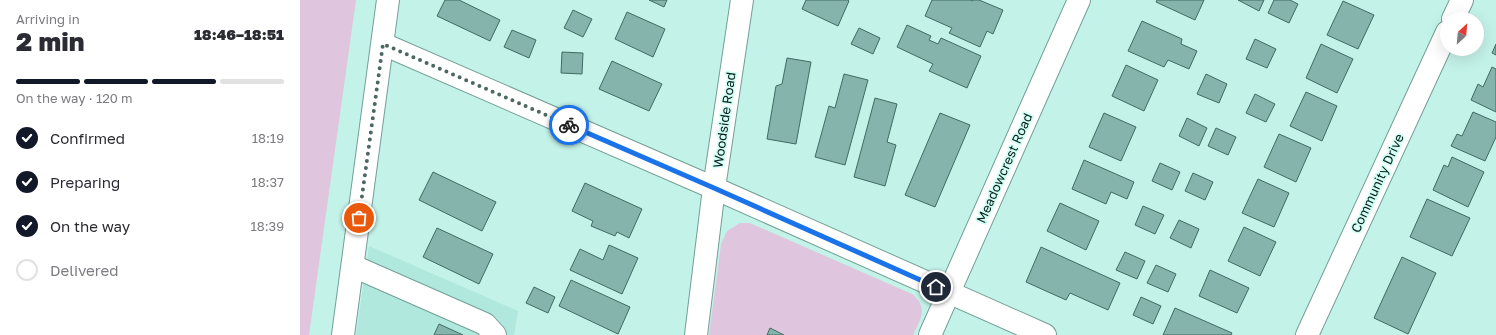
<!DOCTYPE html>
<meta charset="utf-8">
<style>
body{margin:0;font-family:"Golos Text",sans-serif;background:#f7f7f7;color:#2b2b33;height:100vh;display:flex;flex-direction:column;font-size:15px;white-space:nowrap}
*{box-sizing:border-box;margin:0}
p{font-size:13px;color:#7c7c81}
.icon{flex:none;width:22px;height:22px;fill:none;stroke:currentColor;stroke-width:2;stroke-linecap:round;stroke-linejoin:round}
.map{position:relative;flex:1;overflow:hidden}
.side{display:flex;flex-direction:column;background:#fff;width:300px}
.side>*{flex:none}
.needle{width:26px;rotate:26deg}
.tools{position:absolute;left:1140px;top:12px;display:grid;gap:8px}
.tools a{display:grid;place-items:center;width:44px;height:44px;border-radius:50%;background:#fff;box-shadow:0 4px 16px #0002;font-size:20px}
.pin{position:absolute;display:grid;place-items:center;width:34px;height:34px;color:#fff;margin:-17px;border:2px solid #fff;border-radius:50%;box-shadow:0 1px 4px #0007}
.courier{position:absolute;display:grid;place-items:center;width:40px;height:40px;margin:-20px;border:3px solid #1a73e8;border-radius:50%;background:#fff;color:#222;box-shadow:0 1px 5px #0007}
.summary em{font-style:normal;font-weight:800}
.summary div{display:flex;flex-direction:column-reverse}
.summary{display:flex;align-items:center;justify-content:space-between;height:68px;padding:0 16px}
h1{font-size:26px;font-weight:800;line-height:30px}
.bar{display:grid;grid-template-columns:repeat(4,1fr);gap:6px 4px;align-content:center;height:48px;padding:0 16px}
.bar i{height:5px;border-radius:3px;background:#e1e1e2}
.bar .active{background:#111827}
.bar p{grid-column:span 4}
ol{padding:0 16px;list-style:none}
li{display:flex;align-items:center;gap:12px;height:44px}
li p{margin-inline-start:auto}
li .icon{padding:4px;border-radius:50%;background:#111827;color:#fff;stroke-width:4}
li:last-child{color:#7c7c81}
li i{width:22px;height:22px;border:2px solid #e1e1e2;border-radius:50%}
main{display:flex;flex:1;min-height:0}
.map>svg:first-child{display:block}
.built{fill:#b0e8dd}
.green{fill:#dfc5dd}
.building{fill:#84b4ab;stroke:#406b63}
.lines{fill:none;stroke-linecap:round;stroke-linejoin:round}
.minor-casing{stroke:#739f96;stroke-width:24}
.major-casing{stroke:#739f96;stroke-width:24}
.minor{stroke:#fff;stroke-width:22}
.major{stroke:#fff;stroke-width:22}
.done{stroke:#4b6862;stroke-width:4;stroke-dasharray:0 7.2}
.route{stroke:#1a73e8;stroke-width:5}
.labels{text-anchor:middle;stroke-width:3.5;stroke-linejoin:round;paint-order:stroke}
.street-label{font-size:13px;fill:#0b1d1a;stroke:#d0fff5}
</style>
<main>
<section class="side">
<div class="summary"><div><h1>2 min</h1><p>Arriving in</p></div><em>18:46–18:51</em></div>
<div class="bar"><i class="active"></i><i class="active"></i><i class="active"></i><i></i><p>On the way · 120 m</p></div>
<ol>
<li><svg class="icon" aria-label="check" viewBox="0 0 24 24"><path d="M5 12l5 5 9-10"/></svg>Confirmed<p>18:19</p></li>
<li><svg class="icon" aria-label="check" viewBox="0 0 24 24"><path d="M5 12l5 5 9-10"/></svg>Preparing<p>18:37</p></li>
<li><svg class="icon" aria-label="check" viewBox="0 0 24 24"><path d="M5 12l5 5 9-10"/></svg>On the way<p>18:39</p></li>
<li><i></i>Delivered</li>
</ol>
</section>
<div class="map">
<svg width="1196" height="335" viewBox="0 0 1196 335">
<rect width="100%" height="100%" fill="#c3f2e8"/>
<path class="built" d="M69,246L218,311L214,335H56Z"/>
<g class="green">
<path d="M0,0H56L9,335H0Z"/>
<path d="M440,223H450L612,294C629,307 620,320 613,335H484L470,329L467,335H409L421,244L427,231Z"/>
</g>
<g class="building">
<path d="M145,0H159L200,20L190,41L137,16Z"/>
<path d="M349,0H367L364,7Z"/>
<path d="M506,0H548L549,1L538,26L502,9Z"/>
<path d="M632,0H670L672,1L673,0H679L703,10L693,34L687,31L680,47L649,33L652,28L625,16Z"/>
<path d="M857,0H904L895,20L856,2Z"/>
<path d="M938,0H964L959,11Z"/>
<path d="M974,0H990L998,4L989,23L968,13Z"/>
<path d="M1043,1L1074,15L1058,49L1027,35Z"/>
<path d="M273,10L292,19L283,37L264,28Z"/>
<path d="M327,12L365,29L353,57L315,39Z"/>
<path d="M842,21L882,39L881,44L897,51L889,69L868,60L864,67L828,51Z"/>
<path d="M607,25L631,36L629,40L638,44L641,38L681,56L667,88L629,71L633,64L597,47Z"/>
<path d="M559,28L580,38L573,54L551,44Z"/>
<path d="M212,30L236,40L229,58L204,47Z"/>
<path d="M955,39L976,49L967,68L946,59Z"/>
<path d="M1021,44L1053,59L1037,93L1006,78Z"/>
<path d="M1196,44V55L1192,53Z"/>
<path d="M262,52L283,53L282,74L261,73Z"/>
<path d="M487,58L511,62L496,144L467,139L476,86L482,84Z"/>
<path d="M312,61L362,84L349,111L299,89Z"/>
<path d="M826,65L858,80L844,111L812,96Z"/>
<path d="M1192,67L1196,69V112L1171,100L1178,84L1183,87Z"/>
<path d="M544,74L568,80L545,165L515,157L529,106L535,108Z"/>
<path d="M906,74L927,84L919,103L897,94Z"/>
<path d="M1006,92L1037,106L1022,141L990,126Z"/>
<path d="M955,94L975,104L966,122L946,113Z"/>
<path d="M575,98L597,104L587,142L596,145L585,186L554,177Z"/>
<path d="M1173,112L1196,122V137L1185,161L1151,146L1157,134L1162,136Z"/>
<path d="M640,113L670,125L635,207L605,195Z"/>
<path d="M804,113L836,127L821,161L789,147Z"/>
<path d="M887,118L907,128L899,146L879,136Z"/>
<path d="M916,128L936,137L928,155L908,146Z"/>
<path d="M979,134L1011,148L996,182L964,167Z"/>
<path d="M1152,157L1184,172L1168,207L1133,190L1144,165L1148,167Z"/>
<path d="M784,160L834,182L827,199L811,192L806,204L772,189Z"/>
<path d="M860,163L880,172L872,190L852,181Z"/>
<path d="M133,172L196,202L182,231L119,200Z"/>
<path d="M893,173L913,182L905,200L885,191Z"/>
<path d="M958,179L989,193L974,227L942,213Z"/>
<path d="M285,183L342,209L329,238L317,232L315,236L291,226L293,221L272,211Z"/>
<path d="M1127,199L1170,218L1152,256L1110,237Z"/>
<path d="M760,203L799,221L786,250L747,231Z"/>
<path d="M843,206L864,215L855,234L835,225Z"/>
<path d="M879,220L899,229L891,248L870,238Z"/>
<path d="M944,227L976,242L960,276L928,261Z"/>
<path d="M137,228L193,254L179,284L123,257Z"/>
<path d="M309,245L338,258L322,294L270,270L280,249L303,260Z"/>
<path d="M741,247L820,283L808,310L770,293L766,300L726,282Z"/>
<path d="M825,252L845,261L837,279L816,270Z"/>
<path d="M1102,257L1136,273L1108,334L1074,318Z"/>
<path d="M856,265L876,274L868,292L847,283Z"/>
<path d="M910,270L949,288L937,313L899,296Z"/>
<path d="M271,280L330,307L318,334L259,306Z"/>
<path d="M234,287L255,297L248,313L226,303Z"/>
<path d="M841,297L861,306L853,324L833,315Z"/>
<path d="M875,308L932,333L931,335H863Z"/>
<path d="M139,324L163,335H134Z"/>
<path d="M470,328L484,335H467Z"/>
</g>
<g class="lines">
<defs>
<g id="minor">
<path d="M1153,19L1162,0"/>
<path d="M83,44L414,188L745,335"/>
<path d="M53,266L185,324L195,335"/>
<path d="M396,335L414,188L442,0"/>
<path d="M630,335L779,0"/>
<path d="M1007,335L1147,32"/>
</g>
<path id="major" d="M43,335L88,0"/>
</defs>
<use href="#minor" class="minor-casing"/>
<use href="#major" class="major-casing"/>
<use href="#minor" class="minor"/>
<use href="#major" class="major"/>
</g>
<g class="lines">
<path class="done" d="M59,218L83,44L269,125"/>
<path class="route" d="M269,125L414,188L636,287"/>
</g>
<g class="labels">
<g class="street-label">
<text transform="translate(424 120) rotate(-82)" y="5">Woodside Road</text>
<text transform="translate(704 168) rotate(-66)" y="5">Meadowcrest Road</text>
<text transform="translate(1077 183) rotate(-65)" y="5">Community Drive</text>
</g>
</g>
</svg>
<div class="tools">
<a><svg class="needle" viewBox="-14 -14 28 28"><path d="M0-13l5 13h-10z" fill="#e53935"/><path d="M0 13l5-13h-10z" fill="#7c7c81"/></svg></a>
</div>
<div class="pin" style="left:59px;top:218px;background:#ea580c"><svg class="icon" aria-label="bag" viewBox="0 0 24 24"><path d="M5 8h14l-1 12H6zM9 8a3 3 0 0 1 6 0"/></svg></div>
<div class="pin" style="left:636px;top:287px;background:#1f2937"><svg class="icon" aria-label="home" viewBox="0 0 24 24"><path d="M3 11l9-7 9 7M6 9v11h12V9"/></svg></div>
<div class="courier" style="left:269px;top:125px"><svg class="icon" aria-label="bike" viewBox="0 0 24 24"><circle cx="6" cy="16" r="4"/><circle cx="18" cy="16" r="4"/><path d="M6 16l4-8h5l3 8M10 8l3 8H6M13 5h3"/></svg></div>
</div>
</main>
